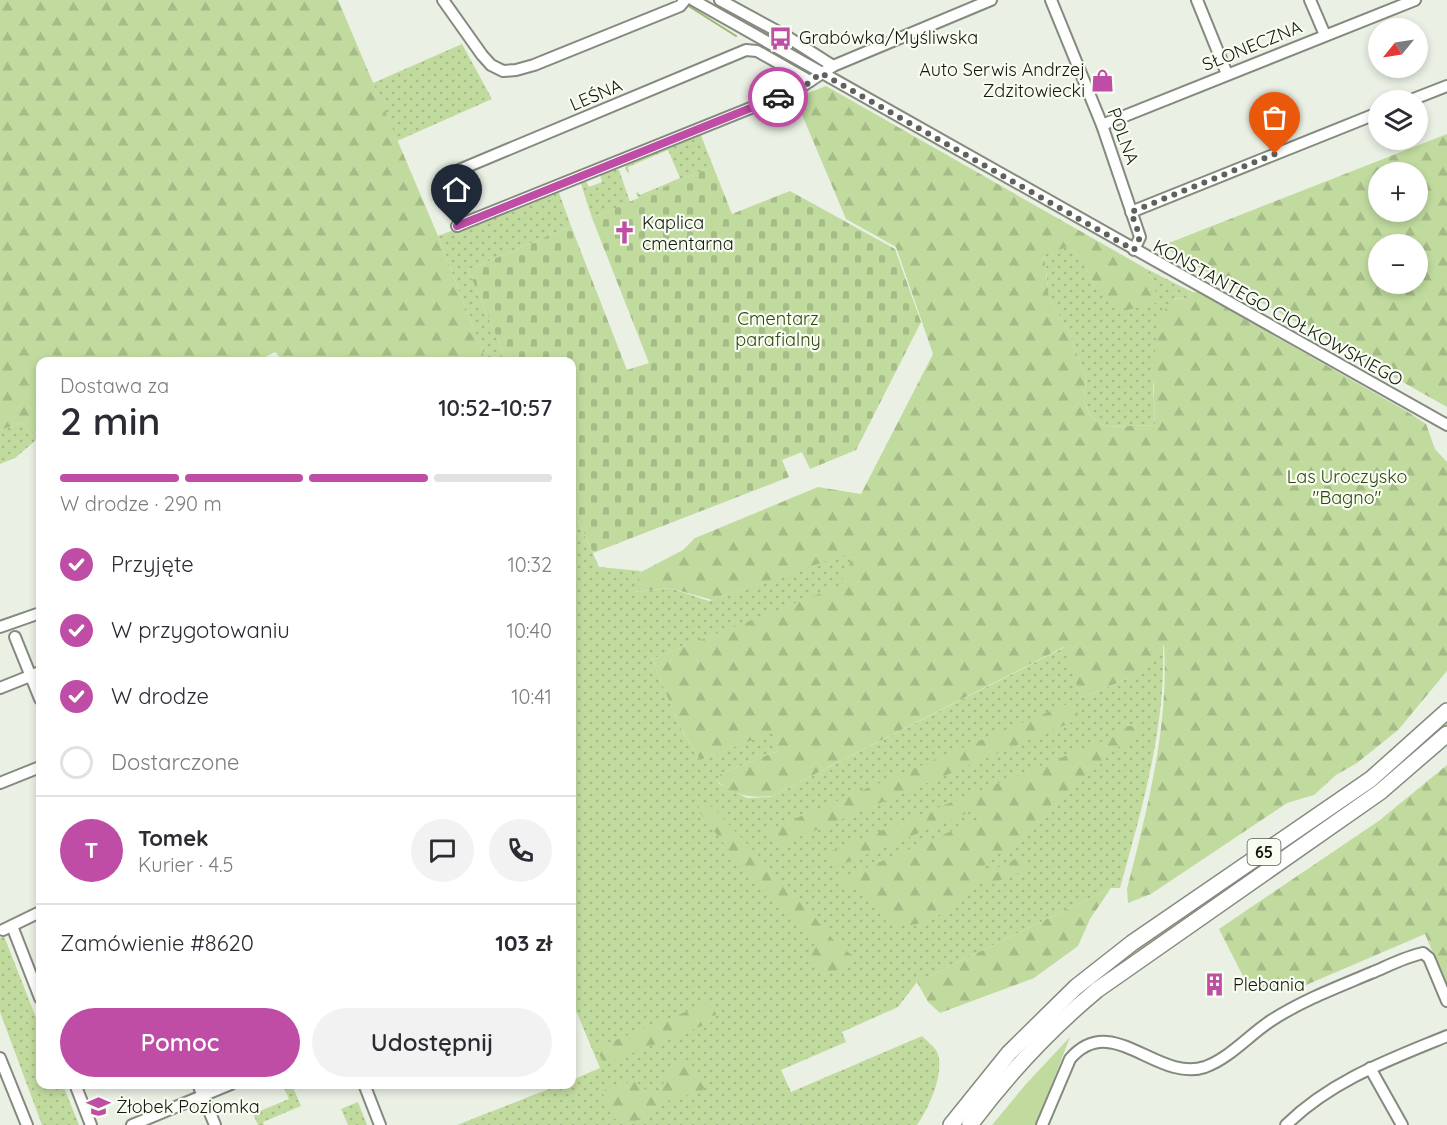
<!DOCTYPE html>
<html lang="pl">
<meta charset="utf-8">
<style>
body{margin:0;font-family:Quicksand,sans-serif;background:#f2f2f3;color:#2b2b33;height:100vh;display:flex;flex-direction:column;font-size:22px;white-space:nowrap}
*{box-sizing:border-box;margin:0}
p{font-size:20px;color:#7c7c81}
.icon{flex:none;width:33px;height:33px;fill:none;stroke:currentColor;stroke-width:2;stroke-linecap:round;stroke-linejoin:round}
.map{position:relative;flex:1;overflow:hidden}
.panel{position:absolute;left:36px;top:357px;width:540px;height:732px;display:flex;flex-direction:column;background:#fff;border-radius:12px;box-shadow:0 3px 9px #0003}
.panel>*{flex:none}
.needle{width:39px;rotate:240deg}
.buttons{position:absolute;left:1368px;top:18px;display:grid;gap:12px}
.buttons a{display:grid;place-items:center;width:60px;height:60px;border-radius:50%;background:#fff;box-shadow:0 3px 9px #0003;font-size:30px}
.pin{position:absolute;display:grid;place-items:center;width:51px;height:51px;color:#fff;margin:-62px -26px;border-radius:50% 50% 50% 0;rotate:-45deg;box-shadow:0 0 6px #0007}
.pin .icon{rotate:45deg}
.courier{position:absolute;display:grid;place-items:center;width:60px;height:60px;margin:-30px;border:4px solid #bf4ca5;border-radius:50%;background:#fff;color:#222;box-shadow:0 2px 8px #0007}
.headline em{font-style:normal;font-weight:600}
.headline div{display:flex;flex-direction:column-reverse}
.headline{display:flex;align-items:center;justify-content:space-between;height:102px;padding:0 24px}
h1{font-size:39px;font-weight:600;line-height:45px}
.bar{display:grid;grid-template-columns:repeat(4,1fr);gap:9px 6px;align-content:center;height:72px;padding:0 24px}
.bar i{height:8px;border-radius:4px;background:#e1e1e2}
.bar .current{background:#bf4ca5}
.bar p{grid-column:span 4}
.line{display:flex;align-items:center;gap:15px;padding:0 24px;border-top:2px solid #e1e1e2}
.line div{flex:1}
.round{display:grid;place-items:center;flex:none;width:63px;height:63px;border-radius:32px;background:#f2f2f3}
ol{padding:0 24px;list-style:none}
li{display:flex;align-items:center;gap:18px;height:66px}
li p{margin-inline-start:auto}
li .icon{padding:6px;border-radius:50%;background:#bf4ca5;color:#fff;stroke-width:4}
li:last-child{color:#7c7c81}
li i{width:33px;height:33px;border:3px solid #e1e1e2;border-radius:50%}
.action{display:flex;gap:12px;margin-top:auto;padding:12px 24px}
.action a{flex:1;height:69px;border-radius:36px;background:#bf4ca5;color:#fff;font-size:24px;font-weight:600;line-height:69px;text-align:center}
.action a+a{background:#f2f2f3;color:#2b2b33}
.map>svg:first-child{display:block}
.grass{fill:url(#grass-dots)}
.forest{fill:url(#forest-firs);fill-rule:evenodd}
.cemetery{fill:url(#cemetery-stones)}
.green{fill:#c1db9f}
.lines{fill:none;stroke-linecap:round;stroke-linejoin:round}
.stream{stroke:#9ab772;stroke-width:2}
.minor-casing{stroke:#858a7f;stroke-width:14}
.highway-casing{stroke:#858a7f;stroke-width:18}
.minor{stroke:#fff;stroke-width:10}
.highway{stroke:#fff;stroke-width:15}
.done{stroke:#5f625c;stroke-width:6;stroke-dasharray:0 10.8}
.route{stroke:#bf4ca5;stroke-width:8}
.labels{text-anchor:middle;stroke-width:4.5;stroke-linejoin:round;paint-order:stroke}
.shield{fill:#f8fdf1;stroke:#585b55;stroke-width:1.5}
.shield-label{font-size:16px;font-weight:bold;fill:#141612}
.poi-label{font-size:18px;fill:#141612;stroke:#f8fdf1;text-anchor:start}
.street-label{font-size:18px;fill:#141612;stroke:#f8fdf1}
.park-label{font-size:18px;fill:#324512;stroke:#f8fdf1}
</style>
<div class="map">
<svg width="1447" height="1125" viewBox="0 0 1447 1125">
<defs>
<pattern id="grass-dots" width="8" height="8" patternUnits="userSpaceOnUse" patternTransform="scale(1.5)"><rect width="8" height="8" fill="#c1db9f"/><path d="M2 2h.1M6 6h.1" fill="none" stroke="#a5bb88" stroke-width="1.8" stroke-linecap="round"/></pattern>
<pattern id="forest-firs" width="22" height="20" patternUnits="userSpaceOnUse" patternTransform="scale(1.5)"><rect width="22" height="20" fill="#c1db9f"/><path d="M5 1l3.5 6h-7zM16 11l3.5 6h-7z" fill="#a5bb88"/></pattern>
<pattern id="cemetery-stones" width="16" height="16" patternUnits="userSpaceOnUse" patternTransform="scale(1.5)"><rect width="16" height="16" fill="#c1db9f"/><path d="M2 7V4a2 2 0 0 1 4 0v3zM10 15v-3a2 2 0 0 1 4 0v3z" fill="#a5bb88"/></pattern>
</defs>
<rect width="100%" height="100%" fill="#eaf0e4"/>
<g class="grass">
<path d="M462,44L492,99L397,141L373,83Z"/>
<path d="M700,133L713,166L639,198L637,196L636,191L640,195L680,178L668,150L628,167L629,174L625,168L628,163Z"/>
<path d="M615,169L619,170L630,202L592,218L580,181L585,179L589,187L602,182L600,175Z"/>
<path d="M558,190L571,226L468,270L507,361H486L438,236Z"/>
<path d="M1067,246L1081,258L1095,286L1155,283L1145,268L1192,292L1188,298L1175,299L1153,385L1155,425L1106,427L1091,417L1084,401L1086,378L1069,332L1049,298L1044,254Z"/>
<path d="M22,423L36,440L15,458L0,464V430Z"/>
<path d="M572,507L599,567L641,571L635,592L670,588L709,601L857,550L841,586L652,659L680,727L700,760L774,731L778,751L720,774L718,783L747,798L770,797L1065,647L1081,698L1129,678L1163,644C1166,728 1142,808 1120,888H1111L917,982L898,1007L842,1032L846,1042L781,1070L791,1092L922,1036C926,1040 932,1045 936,1050C947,1068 929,1109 917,1125H457L559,1085L572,1084V1080L600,1068L572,1001Z"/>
<path d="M1447,720V727L1396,772L1092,986L1090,984L1129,953L1393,768Z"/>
<path d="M4,936L40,1028V1084L63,1085L79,1125H42L0,1012V938Z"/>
<path d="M272,1085H292L301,1106L263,1122L264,1125H258L253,1114L289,1099L283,1086L274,1089Z"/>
<path d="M358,1102L367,1125H348L341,1109Z"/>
</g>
<g class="forest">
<path d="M0,0H338L438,236L486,361L284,362L275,352L255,362H40V438L36,440L22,423L0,430Z"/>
<path d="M826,86L1145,268L1155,283L1156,303L1127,310L1095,286L1081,258L1067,247L1044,255L1049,298L1069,332L1086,378L1084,401L1091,417L1106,427L1155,425C1154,397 1149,321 1171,302C1176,298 1182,299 1188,298L1192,292H1197L1408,412L1426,424L1435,449L1447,462V671L1398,730L1357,763L1336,775L1314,795L1287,803L1151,894L1128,903L1127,889C1147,810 1169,727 1164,645L1129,678L1081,698L1064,647L772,796C749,798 737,796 718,782L720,774L778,751L773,732L700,760L679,725L652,659L839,586L856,551L712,600L670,588L633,592L641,572L683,550L695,538L818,487L861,494L933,354L896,247L846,219L795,98Z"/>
<path d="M1447,134V407L1161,246ZM1378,172H1418V212H1378ZM1378,244H1418V284H1378Z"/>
<path d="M1074,701L1079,719L776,847L768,830Z"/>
<path d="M1128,726L1139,727L1141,733L1130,743L1115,748L1092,773L1057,798L1014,847L986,859L984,868L991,871L1017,858L1026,857L1028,863C1018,879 996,881 979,883C959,907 920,933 887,924C878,900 859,892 838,880L982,818L977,809L834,868L826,853L1110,738Z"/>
<path d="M1447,765V986L1425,934L1292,991L1248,986L1219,929L1380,820Z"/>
<path d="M701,800L713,808L796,895L836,943L853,956L847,967L826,973L810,958L816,947L789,912L735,858L698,810Z"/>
<path d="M1111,888L1090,919L1078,946L1034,978L940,1013L928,1002L917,982Z"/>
<path d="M705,1004L713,1006L716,1014L712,1022L604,1064L596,1048Z"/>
<path d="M683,1060L687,1070L696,1072L706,1082L703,1091L660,1103L638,1120L625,1125L612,1117L602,1091L620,1083L635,1082L646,1090L657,1093L663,1086L665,1070L676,1062Z"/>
</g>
<path class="cemetery" d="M713,166L732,214L790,191L895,249L921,322L856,450L810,469L802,452L782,460L789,477L593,553L572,507V362L507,361L468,270L571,226L627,370L649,363L592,218Z"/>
<path class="green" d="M1070,1037L1036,1125H992L1026,1084Z"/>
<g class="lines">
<path class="stream" d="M687,5L736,36"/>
<defs>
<g id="minor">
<path d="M443,0L482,55L491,65L503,71L516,70L534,65L680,6L685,0"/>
<path d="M693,0L1447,425"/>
<path d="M720,0L786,36L833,66"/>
<path d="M1051,0L1102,125L1140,237L1134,250"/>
<path d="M1197,0L1227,74"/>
<path d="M1310,0L1325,35"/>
<path d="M1411,100L1447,86"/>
<path d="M1102,125L1415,0"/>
<path d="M459,170L746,50L757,51L810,81"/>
<path d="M1131,212L1378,113"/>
<path d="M457,226L798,89L833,66L991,0"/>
<path d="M0,627L40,613"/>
<path d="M15,637L40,699"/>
<path d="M0,688L40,672"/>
<path d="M0,783L40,767"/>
<path d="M12,926L40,998"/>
<path d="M3,930L40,912"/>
<path d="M0,1058L27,1125"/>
<path d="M1370,1068L1402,1125"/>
<path d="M75,1084L91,1125"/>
<path d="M198,1084L215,1125"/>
<path d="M364,1084L380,1125"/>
<path d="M132,1125L231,1084"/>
<path d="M1042,1125L1070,1059C1112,1010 1157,1083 1205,1067C1230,1058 1250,1034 1272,1020C1303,1000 1338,987 1371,973C1388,966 1405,957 1423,953L1429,958L1447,1001"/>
<path d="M1286,1125C1332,1080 1389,1060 1447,1036"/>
</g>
<g id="highway">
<path d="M951,1125L1009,1053L1076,987L1132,943L1371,779L1447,711"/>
<path d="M970,1125C1007,1075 1049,1030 1097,990L1380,792L1447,734"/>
</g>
</defs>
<use href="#minor" class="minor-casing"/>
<use href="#highway" class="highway-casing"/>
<use href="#minor" class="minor"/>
<use href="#highway" class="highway"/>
</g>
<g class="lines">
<path class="done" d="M778,97L806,85L821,73L1134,250L1140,237L1131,212L1275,154"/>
<path class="route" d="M457,226L778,97"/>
</g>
<defs>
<symbol id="bus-bare" viewBox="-9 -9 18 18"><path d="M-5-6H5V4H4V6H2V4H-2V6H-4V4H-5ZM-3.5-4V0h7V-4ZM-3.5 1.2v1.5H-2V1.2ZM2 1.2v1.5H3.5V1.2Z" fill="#bf4ca5" stroke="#f8fdf1" stroke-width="2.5" paint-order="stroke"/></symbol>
<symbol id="shop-bare" viewBox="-9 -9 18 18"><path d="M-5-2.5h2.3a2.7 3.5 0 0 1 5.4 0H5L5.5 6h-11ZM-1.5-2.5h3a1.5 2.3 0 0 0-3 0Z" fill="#bf4ca5" stroke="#f8fdf1" stroke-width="2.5" paint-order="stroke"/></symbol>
<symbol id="church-bare" viewBox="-9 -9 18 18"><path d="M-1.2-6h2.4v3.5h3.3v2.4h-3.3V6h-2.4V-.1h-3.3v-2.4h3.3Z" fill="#bf4ca5" stroke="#f8fdf1" stroke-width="2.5" paint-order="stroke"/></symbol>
<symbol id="building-bare" viewBox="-9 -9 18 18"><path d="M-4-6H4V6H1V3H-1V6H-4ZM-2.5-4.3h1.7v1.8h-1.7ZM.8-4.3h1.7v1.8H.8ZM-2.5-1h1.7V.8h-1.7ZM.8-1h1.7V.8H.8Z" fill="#bf4ca5" stroke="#f8fdf1" stroke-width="2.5" paint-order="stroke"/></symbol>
<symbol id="school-bare" viewBox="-9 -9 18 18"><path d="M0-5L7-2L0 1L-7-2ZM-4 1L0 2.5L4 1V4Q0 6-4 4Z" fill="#bf4ca5" stroke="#f8fdf1" stroke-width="2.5" paint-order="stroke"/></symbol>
</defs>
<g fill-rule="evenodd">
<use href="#bus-bare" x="764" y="22" width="33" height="33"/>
<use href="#shop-bare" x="1086" y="64" width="33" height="33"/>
<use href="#church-bare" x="608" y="216" width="33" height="33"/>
<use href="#building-bare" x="1198" y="968" width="33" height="33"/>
<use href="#school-bare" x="82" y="1090" width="33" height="33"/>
</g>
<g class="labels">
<rect class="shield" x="1247.5" y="839" width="33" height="26" rx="4.5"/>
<g class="shield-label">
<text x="1264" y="858">65</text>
</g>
<g class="poi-label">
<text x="799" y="44">Grabówka/Myśliwska</text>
<text x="1085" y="76" text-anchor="end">Auto Serwis Andrzej<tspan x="1085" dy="21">Zdzitowiecki</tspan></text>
<text x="642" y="229">Kaplica<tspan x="642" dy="21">cmentarna</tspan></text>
<text x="1233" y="991">Plebania</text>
<text x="116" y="1113">Żłobek Poziomka</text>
</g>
<g class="street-label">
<text transform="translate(1252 46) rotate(-22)" y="6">SŁONECZNA</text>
<text transform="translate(596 95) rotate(-23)" y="6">LEŚNA</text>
<text transform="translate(1123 136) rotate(70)" y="6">POLNA</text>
<text transform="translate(1278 313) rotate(29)" y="6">KONSTANTEGO CIOŁKOWSKIEGO</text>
</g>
<g class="park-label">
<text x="778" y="325">Cmentarz<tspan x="778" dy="21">parafialny</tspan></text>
<text x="1347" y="483">Las Uroczysko<tspan x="1347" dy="21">"Bagno"</tspan></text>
</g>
</g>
</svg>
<div class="buttons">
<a><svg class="needle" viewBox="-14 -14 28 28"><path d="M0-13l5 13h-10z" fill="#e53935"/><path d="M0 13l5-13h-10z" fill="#7c7c81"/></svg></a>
<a><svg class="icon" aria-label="layers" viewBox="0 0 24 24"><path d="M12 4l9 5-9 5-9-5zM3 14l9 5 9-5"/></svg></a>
<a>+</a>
<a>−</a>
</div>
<div class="pin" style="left:1275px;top:154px;background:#ea580c"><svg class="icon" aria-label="bag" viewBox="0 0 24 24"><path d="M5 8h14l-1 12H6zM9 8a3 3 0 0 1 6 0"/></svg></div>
<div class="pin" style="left:457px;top:226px;background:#1f2937"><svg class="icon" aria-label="home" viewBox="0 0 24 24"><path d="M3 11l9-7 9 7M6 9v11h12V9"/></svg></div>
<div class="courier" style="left:778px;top:97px"><svg class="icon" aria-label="car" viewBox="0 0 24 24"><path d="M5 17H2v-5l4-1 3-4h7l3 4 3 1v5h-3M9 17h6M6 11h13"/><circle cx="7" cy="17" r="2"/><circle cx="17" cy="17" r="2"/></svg></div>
<section class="panel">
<div class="headline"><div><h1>2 min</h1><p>Dostawa za</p></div><em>10:52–10:57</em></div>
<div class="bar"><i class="current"></i><i class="current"></i><i class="current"></i><i></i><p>W drodze · 290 m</p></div>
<ol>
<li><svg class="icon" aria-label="check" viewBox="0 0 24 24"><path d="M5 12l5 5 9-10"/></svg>Przyjęte<p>10:32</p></li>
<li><svg class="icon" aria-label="check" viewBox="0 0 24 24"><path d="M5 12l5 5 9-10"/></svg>W przygotowaniu<p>10:40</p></li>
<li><svg class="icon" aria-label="check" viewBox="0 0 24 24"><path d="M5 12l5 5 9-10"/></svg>W drodze<p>10:41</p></li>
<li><i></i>Dostarczone</li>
</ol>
<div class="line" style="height:108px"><b class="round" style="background:#bf4ca5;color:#fff">T</b><div><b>Tomek</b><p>Kurier · 4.5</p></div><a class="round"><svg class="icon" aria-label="chat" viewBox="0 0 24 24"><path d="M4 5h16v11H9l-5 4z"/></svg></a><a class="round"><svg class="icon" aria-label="phone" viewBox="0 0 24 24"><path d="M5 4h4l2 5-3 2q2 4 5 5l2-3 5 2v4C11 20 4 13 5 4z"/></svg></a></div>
<div class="line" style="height:78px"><div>Zamówienie #8620</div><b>103 zł</b></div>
<div class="action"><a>Pomoc</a><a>Udostępnij</a></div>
</section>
</div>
